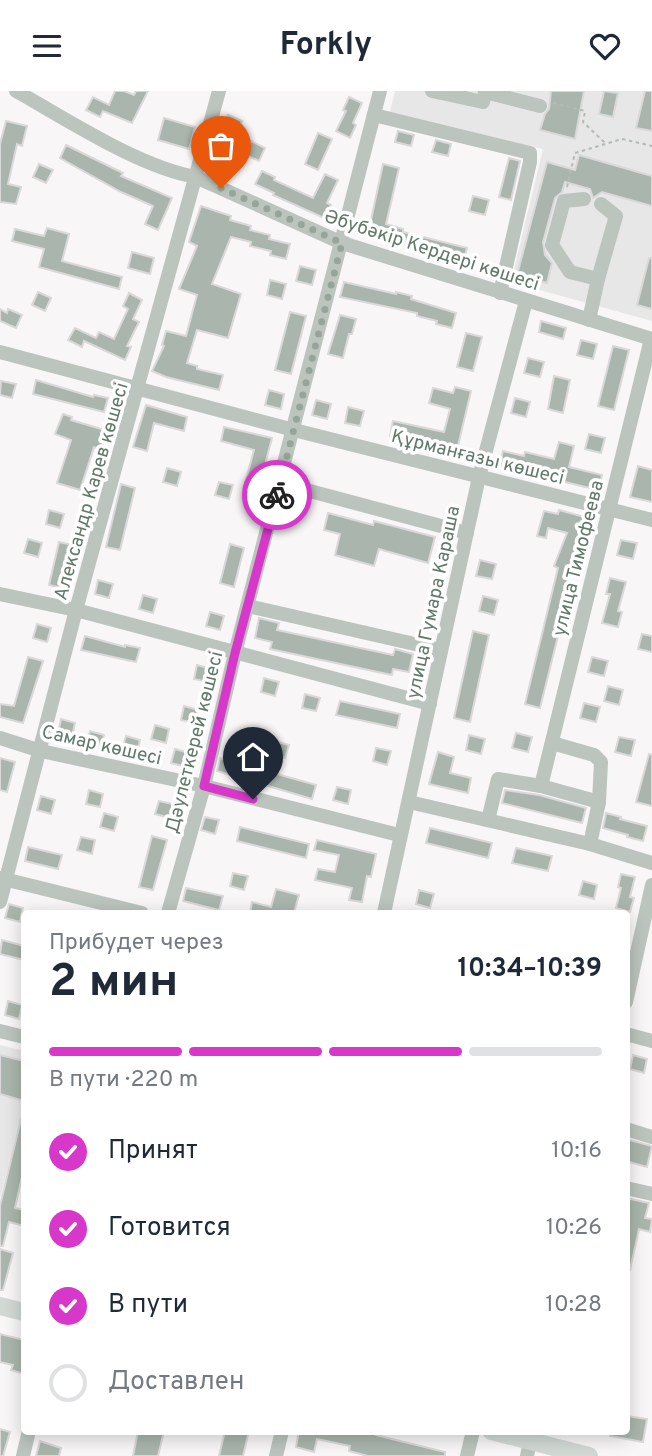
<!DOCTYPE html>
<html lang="ru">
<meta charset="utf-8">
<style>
body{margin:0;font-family:Overpass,sans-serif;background:#f2f2f3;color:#1f2937;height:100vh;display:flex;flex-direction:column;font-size:26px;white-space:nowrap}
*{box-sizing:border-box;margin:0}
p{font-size:23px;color:#747a83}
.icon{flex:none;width:38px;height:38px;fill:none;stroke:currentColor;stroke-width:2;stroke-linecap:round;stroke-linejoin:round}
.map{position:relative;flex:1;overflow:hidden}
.panel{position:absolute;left:21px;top:819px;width:609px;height:525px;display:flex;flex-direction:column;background:#fff;border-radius:7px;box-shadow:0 4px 18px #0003}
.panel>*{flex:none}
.pin{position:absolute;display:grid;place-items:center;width:60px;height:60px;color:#fff;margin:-72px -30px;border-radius:50% 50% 50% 0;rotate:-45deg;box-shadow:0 0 7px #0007}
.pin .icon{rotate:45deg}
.courier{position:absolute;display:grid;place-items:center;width:70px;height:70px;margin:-35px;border:5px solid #d738c9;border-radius:50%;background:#fff;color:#222;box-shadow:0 2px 9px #0007}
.summary em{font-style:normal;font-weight:700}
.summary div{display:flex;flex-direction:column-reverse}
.summary{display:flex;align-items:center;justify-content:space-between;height:119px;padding:0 28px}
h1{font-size:46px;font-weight:700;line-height:52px}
.bar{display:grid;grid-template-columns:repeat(4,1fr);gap:10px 7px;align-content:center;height:84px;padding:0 28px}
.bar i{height:9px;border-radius:5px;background:#e0e1e3}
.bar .current{background:#d738c9}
.bar p{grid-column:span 4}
ol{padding:0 28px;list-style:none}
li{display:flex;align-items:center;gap:21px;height:77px}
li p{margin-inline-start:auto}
li .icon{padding:7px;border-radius:50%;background:#d738c9;color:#fff;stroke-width:4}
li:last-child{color:#747a83}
li i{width:38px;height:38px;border:4px solid #e0e1e3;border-radius:50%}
header{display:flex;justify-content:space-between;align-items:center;height:91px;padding:0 28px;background:#fff;font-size:32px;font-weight:700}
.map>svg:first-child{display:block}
.built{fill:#e6e7e6}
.building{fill:#aab6ad;stroke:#dad8d9;stroke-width:2}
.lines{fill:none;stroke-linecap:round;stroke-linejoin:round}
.path{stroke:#b4bbb6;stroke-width:2;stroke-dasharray:3.5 3.5;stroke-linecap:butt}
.minor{stroke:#bbc4bd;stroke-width:14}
.major{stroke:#d2d9d5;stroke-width:18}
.done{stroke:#96a59a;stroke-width:7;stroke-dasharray:0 12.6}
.route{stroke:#d738c9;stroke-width:9}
.labels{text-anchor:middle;stroke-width:7;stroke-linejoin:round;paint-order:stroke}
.street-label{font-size:19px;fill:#617968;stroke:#fff}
</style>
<header><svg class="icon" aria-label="menu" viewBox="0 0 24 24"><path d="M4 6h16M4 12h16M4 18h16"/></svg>Forkly<svg class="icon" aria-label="heart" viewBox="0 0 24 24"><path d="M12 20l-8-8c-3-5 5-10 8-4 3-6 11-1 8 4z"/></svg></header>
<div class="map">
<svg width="652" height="1365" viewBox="0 0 652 1365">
<rect width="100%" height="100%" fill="#f8f6f7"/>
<g class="built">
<path d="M395,0H652V230L511,191L543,58L390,21Z"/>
<path d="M0,954L24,960V1034L19,1033L0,1108Z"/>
</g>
<g class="building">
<path d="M115,0H124L134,4L136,0H148L132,32L103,20L100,26L86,19L93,6L109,14Z"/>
<path d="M551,0H584L575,48L540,39L545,23L549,18Z"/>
<path d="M604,0L618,2L613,26L599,23Z"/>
<path d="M645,0H652V40L636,37Z"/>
<path d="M349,6L362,12L353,32L356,34L350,47L336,40L346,20L343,19Z"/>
<path d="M228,24L242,30L236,43L222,37Z"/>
<path d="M164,27L195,36L189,58L158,49Z"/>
<path d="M6,30L27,35L22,55L17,53L8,93L21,96L16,113L0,111V53Z"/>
<path d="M398,40L414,44L411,55L395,51Z"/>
<path d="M318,42L332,48L318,79L305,73Z"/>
<path d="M230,48L249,55L251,50L265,57L259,70L244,63L237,79L220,73Z"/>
<path d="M436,49L451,53L448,65L432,61Z"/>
<path d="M66,54L123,82L121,85L172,107L158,139L145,133L153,115L121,101L60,67Z"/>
<path d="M579,64L652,85V115L602,101L593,107L590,98L565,91L562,101L555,107L543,151L545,164L552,172L547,192L517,184L547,71L575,79Z"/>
<path d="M509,67L520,70L511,109L499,106Z"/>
<path d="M39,73L53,79L46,92L33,86Z"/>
<path d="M383,73L399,77L386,133L403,138V141L467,157L463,172L407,158L408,155L365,143L368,128L371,129Z"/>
<path d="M262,80L275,86L274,89L313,107L325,83L338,89L327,112L331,114L324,127L273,104L274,102L255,93Z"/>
<path d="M473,105L489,109L485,124L469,120Z"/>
<path d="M201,115L231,125L230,129L251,135L250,139L270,144L269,148L290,153L286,168L270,164L271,160L250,155L251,151L231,146L212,193L241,203L228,247L197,239L187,272L197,275V278L223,284L219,299L166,286L152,280L164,255L162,254L166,240L186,245L197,204L179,198L197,155L189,151Z"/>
<path d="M47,137L69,143L62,170L122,186L119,198L39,176L44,158L12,150L15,138L44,145Z"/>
<path d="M132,161L154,167L150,183L128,177Z"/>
<path d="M649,167H652V218L637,214Z"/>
<path d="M300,175L316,179L312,194L296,190Z"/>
<path d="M270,189L286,193L282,208L267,204Z"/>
<path d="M344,191L396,203V201L412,205L411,208L456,222L452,237L436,233L437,230L417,225V222L340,206Z"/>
<path d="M38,201L51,207L45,220L32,214Z"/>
<path d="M129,202L142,209L133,228L139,231L127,255L131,256L125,269L84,250L82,256L68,249L75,237L96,247L99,241L114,248L128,218L123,215Z"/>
<path d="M0,218L7,222L8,218L22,224L16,237L0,230Z"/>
<path d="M290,221L306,225L291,283L275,279Z"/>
<path d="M340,224L356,228L352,243H349L343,267L328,263Z"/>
<path d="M541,230L566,237L563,248L539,241Z"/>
<path d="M466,242L482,246L473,280L457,276Z"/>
<path d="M581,249L597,253L593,268L577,264Z"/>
<path d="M613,255L629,259L614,319L598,315Z"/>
<path d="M528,267L544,271L540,286L524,282Z"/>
<path d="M554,285L570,289L563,322L548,318Z"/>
<path d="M36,289L93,306L94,304L108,307L104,321L33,303Z"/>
<path d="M1,290L16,293L12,307L0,304Z"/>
<path d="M455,296L471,300L457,359L390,345L393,330L444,341L450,318L429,312L433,297L453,302Z"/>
<path d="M269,299L284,303L281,318L265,314Z"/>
<path d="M515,307L530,311L526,326L511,322Z"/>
<path d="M316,309L331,313L327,328L312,324Z"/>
<path d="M146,314L187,326L184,340L154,332L147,360L133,356Z"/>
<path d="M348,316L364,320L360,335L345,332Z"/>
<path d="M63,323L72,326L71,329L108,340L101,359L94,356L80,399L57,392L71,349L55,343Z"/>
<path d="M224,336L272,347L258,400L244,396L254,359L221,350Z"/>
<path d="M589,343L605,347L601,362L585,358Z"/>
<path d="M559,351L574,355L569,376L602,384L598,399L561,390L541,384L542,381L516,375L515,379L499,375L503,360L524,365L525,361L554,368Z"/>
<path d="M638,375L652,379V411L630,406Z"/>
<path d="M167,377L181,381L177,395L163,391Z"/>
<path d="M219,391L233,394L229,408L215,404Z"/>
<path d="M121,393L135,397L120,459L106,456Z"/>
<path d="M49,419L64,423L60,437L46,433Z"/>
<path d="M559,419L588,427L581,455L567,492L571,493L540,617L525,613L558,477L554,475L567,442L548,437L546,447L537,445L544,420L558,423Z"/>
<path d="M328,422L373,434L374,430L435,446L428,472L379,458L374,475L335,464L340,443L324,439Z"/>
<path d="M28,448L42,452L38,466L24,462Z"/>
<path d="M621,449L637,452L633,468L617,464Z"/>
<path d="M59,451L73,454L63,497L49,494Z"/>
<path d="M230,453L244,457L234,496L220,492Z"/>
<path d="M480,469L496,473L492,488L476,485Z"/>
<path d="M610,487L626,491L618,520L622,521L618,536L602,532L610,503H606Z"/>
<path d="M98,489L113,493L109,507L95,503Z"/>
<path d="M143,504L157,508L153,522L139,518Z"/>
<path d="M483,505L498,509L494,524L479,520Z"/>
<path d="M210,521L224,525L220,539L206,535Z"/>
<path d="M259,527L279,532L277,539L393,564L395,558L413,563L409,581L393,578L392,584L270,558L272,551L255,547Z"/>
<path d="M37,533L51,537L47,551L33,547Z"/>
<path d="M473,540L489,544L470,631L454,627Z"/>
<path d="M642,543L652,545V561L638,558Z"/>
<path d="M85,545L125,556V554L140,557L136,571L81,559Z"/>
<path d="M28,566L43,570L23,632L0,626V613L14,615Z"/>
<path d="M592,566L608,570L604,585L588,581Z"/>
<path d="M197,574L212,578L208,591L194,588Z"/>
<path d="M264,587L279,591L275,605L261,601Z"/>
<path d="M608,595L623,599L619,614L604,610Z"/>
<path d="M305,603L320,607L316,620L302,617Z"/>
<path d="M340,610L400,623L397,637L336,624Z"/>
<path d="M584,612L600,616L596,631L580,627Z"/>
<path d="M184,615L198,619L195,632L181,629Z"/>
<path d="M61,628L75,632L72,646L58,642Z"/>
<path d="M155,634L169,638L166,652L151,648Z"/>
<path d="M90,640L104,644L101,657L86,654Z"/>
<path d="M516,642L532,646L528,661L512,657Z"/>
<path d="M469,644L485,648L481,663L466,659Z"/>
<path d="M126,645L140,649L137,662L122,659Z"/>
<path d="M619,646L635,649L631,665L615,661Z"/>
<path d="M274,650L289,654L285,667L271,664Z"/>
<path d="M376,657L391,660L387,674L373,670Z"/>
<path d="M175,658L189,662L186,676L171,672Z"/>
<path d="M438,661L454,666L450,682L471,687L468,702L429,693Z"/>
<path d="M649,663L652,664V715L636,711Z"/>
<path d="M0,667L15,671L7,701L0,699Z"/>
<path d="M220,667L316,694L312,708L217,680Z"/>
<path d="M337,696L351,699L348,713L333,709Z"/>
<path d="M89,699L103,703L100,716L86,713Z"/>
<path d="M505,699L539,704L586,717L582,732L502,712Z"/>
<path d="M41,705L55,709L51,723L37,719Z"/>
<path d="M159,710L173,713L170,727L155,723Z"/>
<path d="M104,722L118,726L114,740L100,736Z"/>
<path d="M606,722L621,726L620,728L647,735L643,750L627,746L628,744L603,737Z"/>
<path d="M205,726L219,729L215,743L201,739Z"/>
<path d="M240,736L309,753L306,767L237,750Z"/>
<path d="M430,737L492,752L488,767L426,752Z"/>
<path d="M152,745L167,749L153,799L139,796Z"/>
<path d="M81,746L95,749L92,763L77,759Z"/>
<path d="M317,749L376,763L371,786L367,785L362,811L349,809L352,797L315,789L318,778L335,781L339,764L314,759Z"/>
<path d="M28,756L62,764L58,778L25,770Z"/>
<path d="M516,757L552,765L548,780L512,772Z"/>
<path d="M233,782L248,785L244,799L230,795Z"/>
<path d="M621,783L635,786L630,806L634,807L630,821L616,817L621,797L618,796Z"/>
<path d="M583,790L597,794L594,808L579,804Z"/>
<path d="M186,797L223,805L219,819L183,810Z"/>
<path d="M276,798L299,804L294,822H250L252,811L271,816Z"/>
<path d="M419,799L434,803L430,817L416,813Z"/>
<path d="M9,813L23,817L20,831L5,827Z"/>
<path d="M2,849L24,855V869L0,863Z"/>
<path d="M8,910L22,914L19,928L5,924Z"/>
<path d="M0,964L24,970V1010L0,1003Z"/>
<path d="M633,964L647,968L644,982L630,978Z"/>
<path d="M21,1028L24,1029V1077L15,1117L24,1119V1135L9,1131L3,1155H0V1115Z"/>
<path d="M626,1048L652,1055L647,1076L626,1070Z"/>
<path d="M626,1107L649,1112L645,1127L652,1128L650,1141L639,1138L630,1179L626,1178Z"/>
<path d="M0,1158L13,1162L3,1199H0Z"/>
<path d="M0,1243L24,1249V1283L11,1279L13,1274L0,1271Z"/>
<path d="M626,1325L647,1328L643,1351L610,1345V1340H626Z"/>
<path d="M0,1338L10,1341L3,1365H0Z"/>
<path d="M138,1340H164L158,1365H133Z"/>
<path d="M225,1340H249L243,1365H219Z"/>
<path d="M299,1340H341L353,1343L354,1340H371L377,1342L376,1344L445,1361V1365H368L349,1360L350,1355L317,1348L314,1361L296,1356Z"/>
<path d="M40,1350L61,1357L59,1365H36Z"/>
</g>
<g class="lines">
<g class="path">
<path d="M553,12L585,20L583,31L605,52"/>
<path d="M567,96L575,62L622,48L652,55"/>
</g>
<g class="minor">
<path d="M16,0C68,29 139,76 196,86L342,152L652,248"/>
<path d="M432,0L483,11L485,1L540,15"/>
<path d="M374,24L530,62V71L500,202"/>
<path d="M584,108L564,110L552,154L570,181L598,188L616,125L601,113"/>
<path d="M589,229L598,188"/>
<path d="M0,261L294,339L652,429"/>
<path d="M280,392L467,442"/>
<path d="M0,503L76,519L430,613"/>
<path d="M248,515L441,559"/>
<path d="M0,647L41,660L204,695L399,744"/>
<path d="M552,652L594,664L601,671L599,711L590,753"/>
<path d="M541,695L651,248"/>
<path d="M409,711L590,753L652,772"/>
<path d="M488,729L498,688L541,695L599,711"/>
<path d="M0,787L142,822"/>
<path d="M0,811L76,519L219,0"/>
<path d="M168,822L204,695L235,562L380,0"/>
<path d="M384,822L479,386L526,210"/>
<path d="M626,911L652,794"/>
<path d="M0,940L24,946"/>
<path d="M626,943L652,950"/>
<path d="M626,1038L652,1046"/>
<path d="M626,1097L652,1103"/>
<path d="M23,1365L29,1340"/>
<path d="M276,1365L282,1340"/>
<path d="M467,1365L473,1340"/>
<path d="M527,1365L532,1340"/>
</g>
<g class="major">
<path d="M0,1215L24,1221"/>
<path d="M491,1340L589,1365"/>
</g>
</g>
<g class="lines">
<path class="done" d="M221,97L342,152L277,404"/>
<path class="route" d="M253,708L204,695L235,562L277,404"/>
</g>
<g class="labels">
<g class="street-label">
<text transform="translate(432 158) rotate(18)" y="7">Әбубәкір Кердері көшесі</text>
<text transform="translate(478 365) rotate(14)" y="7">Құрманғазы көшесі</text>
<text transform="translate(90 400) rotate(-74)" y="7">Александр Карев көшесі</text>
<text transform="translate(577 467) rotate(-76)" y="7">улица Тимофеева</text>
<text transform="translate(432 511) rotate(-78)" y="7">улица Гумара Караша</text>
<text transform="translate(193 651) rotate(-76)" y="7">Дәулеткерей көшесі</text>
<text transform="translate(102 653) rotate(13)" y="7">Самар көшесі</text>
</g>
</g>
</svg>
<div class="pin" style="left:221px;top:97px;background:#ea580c"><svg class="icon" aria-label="bag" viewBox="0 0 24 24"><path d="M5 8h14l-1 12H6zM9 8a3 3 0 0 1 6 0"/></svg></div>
<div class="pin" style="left:253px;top:708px;background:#1f2937"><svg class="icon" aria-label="home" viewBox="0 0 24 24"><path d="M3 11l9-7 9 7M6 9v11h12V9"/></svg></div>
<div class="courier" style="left:277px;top:404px"><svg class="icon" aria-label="bike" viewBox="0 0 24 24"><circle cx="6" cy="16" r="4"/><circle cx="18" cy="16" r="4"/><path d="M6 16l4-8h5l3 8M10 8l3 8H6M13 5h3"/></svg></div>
<section class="panel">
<div class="summary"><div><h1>2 мин</h1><p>Прибудет через</p></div><em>10:34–10:39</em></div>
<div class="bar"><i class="current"></i><i class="current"></i><i class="current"></i><i></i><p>В пути · 220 m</p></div>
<ol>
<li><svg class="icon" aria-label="check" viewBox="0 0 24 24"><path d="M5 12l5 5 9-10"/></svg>Принят<p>10:16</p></li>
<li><svg class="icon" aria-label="check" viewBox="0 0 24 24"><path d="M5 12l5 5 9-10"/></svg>Готовится<p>10:26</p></li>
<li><svg class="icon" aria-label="check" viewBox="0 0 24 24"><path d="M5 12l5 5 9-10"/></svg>В пути<p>10:28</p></li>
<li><i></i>Доставлен</li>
</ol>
</section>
</div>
